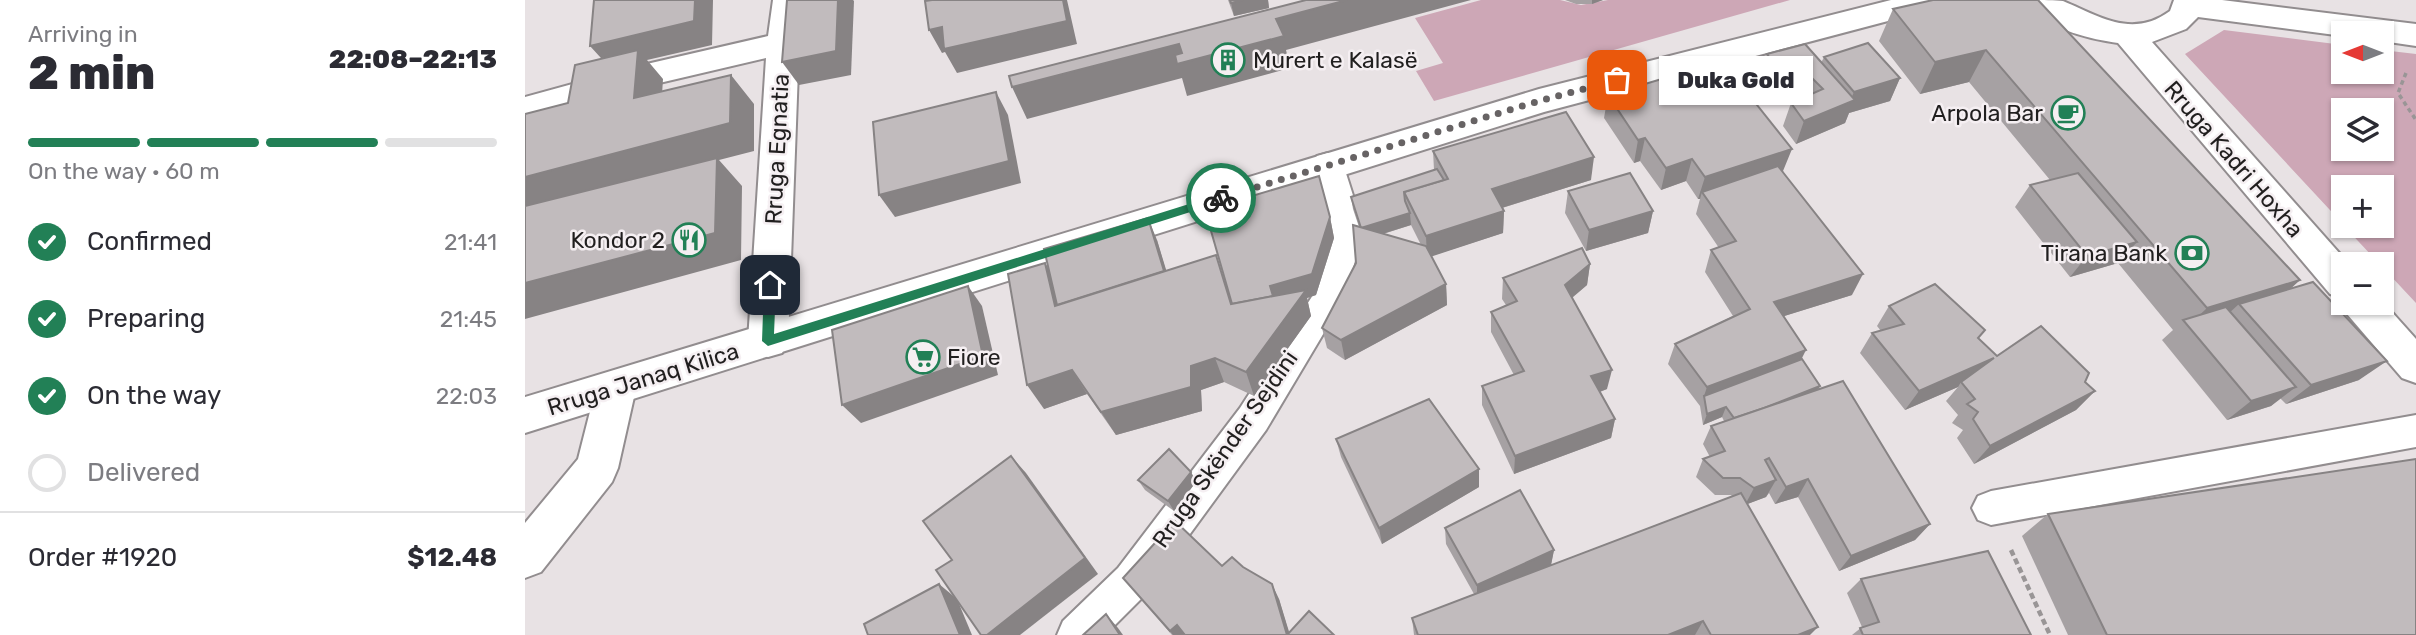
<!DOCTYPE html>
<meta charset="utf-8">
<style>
body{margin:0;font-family:Rubik,sans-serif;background:#f7f7f7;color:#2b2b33;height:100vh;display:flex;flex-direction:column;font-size:26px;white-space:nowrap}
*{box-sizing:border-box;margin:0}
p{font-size:23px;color:#7c7c81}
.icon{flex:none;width:38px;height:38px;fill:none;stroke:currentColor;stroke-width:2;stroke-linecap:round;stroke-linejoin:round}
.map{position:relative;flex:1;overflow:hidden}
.sheet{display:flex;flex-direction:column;background:#fff;width:525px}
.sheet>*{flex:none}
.needle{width:46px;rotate:270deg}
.buttons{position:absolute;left:1806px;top:21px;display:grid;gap:14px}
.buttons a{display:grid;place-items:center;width:63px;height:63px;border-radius:0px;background:#fff;box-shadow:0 2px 5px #0004;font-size:35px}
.pin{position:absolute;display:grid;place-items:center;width:60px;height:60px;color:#fff;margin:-30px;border-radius:14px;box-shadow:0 4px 10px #0006}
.courier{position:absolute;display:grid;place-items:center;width:70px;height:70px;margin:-35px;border:5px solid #228056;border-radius:50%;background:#fff;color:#222;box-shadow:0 2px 9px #0007}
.bubble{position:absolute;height:49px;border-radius:0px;background:#fff;box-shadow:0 2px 5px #0004;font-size:23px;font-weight:800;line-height:49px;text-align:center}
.headline em{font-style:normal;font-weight:800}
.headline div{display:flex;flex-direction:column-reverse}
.headline{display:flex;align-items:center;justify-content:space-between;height:119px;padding:0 28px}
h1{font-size:46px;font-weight:800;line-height:52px}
.bar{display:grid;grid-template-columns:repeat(4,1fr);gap:10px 7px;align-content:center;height:84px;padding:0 28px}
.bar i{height:9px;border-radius:5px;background:#e1e1e2}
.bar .selected{background:#228056}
.bar p{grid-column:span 4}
.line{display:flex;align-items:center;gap:18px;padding:0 28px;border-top:2px solid #e1e1e2}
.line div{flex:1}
ol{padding:0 28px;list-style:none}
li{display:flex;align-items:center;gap:21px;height:77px}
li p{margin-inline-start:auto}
li .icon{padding:7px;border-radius:50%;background:#228056;color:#fff;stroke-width:4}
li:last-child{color:#7c7c81}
li i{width:38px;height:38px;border:4px solid #e1e1e2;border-radius:50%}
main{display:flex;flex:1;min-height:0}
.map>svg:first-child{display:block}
.green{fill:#cda7b6;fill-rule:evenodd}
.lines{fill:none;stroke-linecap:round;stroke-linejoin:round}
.service-casing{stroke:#928d8f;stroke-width:4}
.minor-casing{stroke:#928d8f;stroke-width:4}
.tertiary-casing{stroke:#928d8f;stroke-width:4}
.secondary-casing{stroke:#928d8f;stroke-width:4}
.path-far1{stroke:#999596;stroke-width:3.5;stroke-dasharray:4.5 3.5;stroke-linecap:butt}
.path{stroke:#999596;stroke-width:4.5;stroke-dasharray:6 3.5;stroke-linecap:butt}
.service{fill:#fff;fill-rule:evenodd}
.minor{fill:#fff;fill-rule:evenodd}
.tertiary{fill:#fff;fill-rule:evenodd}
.secondary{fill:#fff;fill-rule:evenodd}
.wall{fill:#a6a1a3;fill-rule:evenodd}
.shaded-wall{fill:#878384}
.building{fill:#c1bbbd;stroke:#878384;stroke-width:2}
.route{fill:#228056}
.done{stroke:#676364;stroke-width:7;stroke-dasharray:0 12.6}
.labels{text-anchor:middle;stroke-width:5;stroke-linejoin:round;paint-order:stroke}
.poi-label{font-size:23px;fill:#211f1f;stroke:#f5eff2;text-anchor:end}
.street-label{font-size:23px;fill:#211f1f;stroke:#f5eff2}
</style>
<main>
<section class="sheet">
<div class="headline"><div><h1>2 min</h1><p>Arriving in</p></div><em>22:08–22:13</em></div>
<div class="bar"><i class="selected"></i><i class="selected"></i><i class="selected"></i><i></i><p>On the way · 60 m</p></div>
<ol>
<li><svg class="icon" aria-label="check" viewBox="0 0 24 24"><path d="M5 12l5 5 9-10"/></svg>Confirmed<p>21:41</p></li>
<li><svg class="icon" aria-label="check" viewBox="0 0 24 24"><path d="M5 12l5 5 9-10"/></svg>Preparing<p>21:45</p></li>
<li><svg class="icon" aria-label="check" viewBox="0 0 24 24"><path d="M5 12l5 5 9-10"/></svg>On the way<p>22:03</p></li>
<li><i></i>Delivered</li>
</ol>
<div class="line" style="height:91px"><div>Order #1920</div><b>$12.48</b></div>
</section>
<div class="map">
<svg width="1891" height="635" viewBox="0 0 1891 635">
<rect width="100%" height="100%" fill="#e8e2e4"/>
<g class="green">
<path d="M956,0H1035L1056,5L1083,0H1265L909,101L891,71L918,63L890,18Z"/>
<path d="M1699,30L1818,45V72H1857V50L1891,54V303L1819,226H1857V187H1818V224L1660,54ZM1857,110V149H1818V110Z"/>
</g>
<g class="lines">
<defs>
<g id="service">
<path d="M803,153L814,156L818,164L839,230L819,299L741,430L621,594L580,635H532L538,621L593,568L715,408L788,295L807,230L788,164L792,156Z"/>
<path d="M1891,415V447L1466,525L1453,520L1447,508L1453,496L1466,491Z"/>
</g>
<g id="minor">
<path d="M248,0H278L274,43L263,341L257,353L243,357L229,353L223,341L241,58L113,88L0,121V97L113,66L243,36Z"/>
<path d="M91,371L105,376L111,388L93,468L87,482L16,572L0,578V523L53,459L71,388L77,376Z"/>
</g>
<path id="tertiary" d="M1366,0H1420L1416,7L1019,112L0,433V397L1014,89Z"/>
<g id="secondary">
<path d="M1500,0C1511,0 1528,0 1538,1C1574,16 1607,39 1645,11L1649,0H1697L1891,24V46L1857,41V33H1818V36L1673,17L1661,29L1627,42L1824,264H1818V298L1805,294L1593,43C1563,39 1517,28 1500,0Z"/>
<path d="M1818,298V303L1857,301L1891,339V383L1877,378L1822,314L1816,303Z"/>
</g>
</defs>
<use href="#service" class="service-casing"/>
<use href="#minor" class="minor-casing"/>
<use href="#tertiary" class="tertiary-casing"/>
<use href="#secondary" class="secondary-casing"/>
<path class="path-far1" d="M1881,73L1873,93L1891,120"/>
<path class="path" d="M1486,550L1525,635"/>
<use href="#service" class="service"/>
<use href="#minor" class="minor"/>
<use href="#tertiary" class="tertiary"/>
<use href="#secondary" class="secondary"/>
</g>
<g class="wall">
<path d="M703,0H743L744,8L709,16Z"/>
<path d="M1040,0H1078L1067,4H1051Z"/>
<path d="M1408,0L1775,280L1766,288L1834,380L1761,404L1755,398L1746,406L1702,420L1637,340L1648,330L1593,263L1545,277L1490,207L1505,185L1525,180L1444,82L1395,94L1354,41L1368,9Z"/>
<path d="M1242,54L1296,63L1299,57L1375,78L1365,101L1324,113L1320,123L1271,144L1258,126L1266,103L1276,99L1275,98L1254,104L1235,77Z"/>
<path d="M1083,95L1258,171L1327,295L1259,316L1277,359L1295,386L1293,390L1405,524L1390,540L1314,571L1273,497L1250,504L1244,493L1241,497L1222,504L1285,635H889L887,618L949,594L921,544L920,528L1029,550L1026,565L1207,496L1206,495H1190L1171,477L1178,459L1185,457L1178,444L1186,426L1199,421L1197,417L1178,425L1175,406L1143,364L1150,344L1208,316L1180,272L1186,250L1194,248L1171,214L1175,199H1173L1161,181L1136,190L1115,161L1109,163L1079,118Z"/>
<path d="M908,151L1066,180L977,208L979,211L978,233L906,256L921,284L922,305L820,360L802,348L797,328L831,263L834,227L828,209L826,197L909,170ZM886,225L896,245L858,234Z"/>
<path d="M1043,191L1128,211L1123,233L1061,251L1040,213Z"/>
<path d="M805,217L809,238L791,295L782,298L786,316L729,396L699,382L676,390L677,411L591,435L562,394L519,409L520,263L524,269L632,240L641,271L704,294Z"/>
<path d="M1065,264L1062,285L1047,298L1082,389L1075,392L1090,419L1086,438L989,474L957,405V386L989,375L966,332V312L981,305L977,299L978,278Z"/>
<path d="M1364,306L1453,339L1472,356L1560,382L1570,391L1551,410L1449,464L1432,438L1438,430L1427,423L1433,415L1421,401L1433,387L1380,410L1335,353L1347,333L1356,331L1352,326Z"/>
<path d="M811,439L954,487L857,544L816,457Z"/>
<path d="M666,472L671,482L649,511L620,490L613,480Z"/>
<path d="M1523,514L1891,635H1543L1497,536Z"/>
<path d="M697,566L754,599L764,633L809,635H647L598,578Z"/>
<path d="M1336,579L1506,635H1327L1337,627L1322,593Z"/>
</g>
<g class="shaded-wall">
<path d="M170,0H188L187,45L122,60L138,79L135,126L109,98L86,69L65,46Z"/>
<path d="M313,0H328L329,1L326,75L274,85L257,62Z"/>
<path d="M538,0H542L552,44L432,73L420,52L417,53L404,30Z"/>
<path d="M718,0H743L744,8L709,16L706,3Z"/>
<path d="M822,0H946L761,50L765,68L662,96L657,78L502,119L487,87Z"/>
<path d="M1067,0H1078L1067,4Z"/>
<path d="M1461,50L1444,82L1395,94L1410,62Z"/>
<path d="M206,75L229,104V151L194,160L217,186L216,260L0,319V177Z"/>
<path d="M1284,75L1275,98L1254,104L1262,81Z"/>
<path d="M1375,78L1365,101L1324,113L1320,123L1271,144L1279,121L1324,103L1329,92Z"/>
<path d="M471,92L483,115L496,183L370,217L354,195Z"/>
<path d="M1120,138L1115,161L1109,163L1113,140Z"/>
<path d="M1267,149L1258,171L1180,197L1177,192L1175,199H1173L1180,177Z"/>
<path d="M1069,157L1066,180L967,211V189Z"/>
<path d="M1167,159L1161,181L1136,190L1141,168Z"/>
<path d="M979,211L978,233L902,258L901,236Z"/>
<path d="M1128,211L1123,233L1061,251L1064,230Z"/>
<path d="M885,213L886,225L838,240L836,228Z"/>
<path d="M805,217L809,238L791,295L782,298L786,316L729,396L721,372L745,286Z"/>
<path d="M623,218L632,240L650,299L530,306L520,263L535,289Z"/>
<path d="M1612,242L1593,263L1545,277L1562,256Z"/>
<path d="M1065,264L1062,285L1037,306L1040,285Z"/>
<path d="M1338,274L1327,295L1240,322L1249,302Z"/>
<path d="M1775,280L1743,309L1714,304L1692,324L1663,326L1682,308Z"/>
<path d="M921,284L922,305L820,360L816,340Z"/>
<path d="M443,286L457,306L473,375L336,423L317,405Z"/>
<path d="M1281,350L1271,370L1179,396L1182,387Z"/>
<path d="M690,358L699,382L676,390L677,411L591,435L576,412L666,366Z"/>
<path d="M1469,358L1436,382L1433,387L1380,410L1394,391Z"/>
<path d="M1862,361L1834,380L1761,404L1786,385Z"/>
<path d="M547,370L562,394L519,409L502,385Z"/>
<path d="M1087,370L1082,389L1063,396L1066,376Z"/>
<path d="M1295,386L1289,397L1209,419Z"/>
<path d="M1771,387L1746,406L1702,420L1726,401Z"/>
<path d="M1570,391L1551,410L1449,464L1465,446Z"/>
<path d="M1201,407L1197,417L1178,425L1182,414Z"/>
<path d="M1090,419L1086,438L989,474L990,456Z"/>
<path d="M486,456L501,473L573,574L495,635H462Z"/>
<path d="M954,469V487L857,544L854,528Z"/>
<path d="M666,472L671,482L649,511L643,501Z"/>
<path d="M1283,479L1273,497L1250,504L1261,487Z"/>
<path d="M1251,480L1241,497L1220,505L1229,488Z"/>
<path d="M1405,524L1390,540L1314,571L1326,556Z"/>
<path d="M1029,550L1026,565L952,600V585Z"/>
<path d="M414,584L432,599L447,635H435Z"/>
<path d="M747,584L754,599L765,635H762Z"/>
<path d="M581,614L593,628L598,635H595Z"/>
<path d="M1178,621L1170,635H1143Z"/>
<path d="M652,625L660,635H648L645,631Z"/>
<path d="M1293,627L1285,635H1273Z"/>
</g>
<g class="building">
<path d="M69,0H170L169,21L65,46Z"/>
<path d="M262,0H313L311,51L257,62Z"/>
<path d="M407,0H538L542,21L419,49L417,27L404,30L400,1Z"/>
<path d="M705,0H718L706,3Z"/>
<path d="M781,0H822L751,19L759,36L652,64L650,55L657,53L654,44L487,87L484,76Z"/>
<path d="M1408,0H1513L1775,280L1682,308L1461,50L1410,62L1368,9Z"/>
<path d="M1343,43L1375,78L1329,92L1299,57Z"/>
<path d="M1280,44L1330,100L1279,121L1266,103L1298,89L1284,75L1262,81L1242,54Z"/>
<path d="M113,50L109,98L206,75L205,123L0,177V114L43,103L50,65Z"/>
<path d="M1197,61L1267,149L1180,177L1167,159L1141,168L1120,138L1113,140L1083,95Z"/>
<path d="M471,92L484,161L354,195L348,122Z"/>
<path d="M1041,112L1069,157L967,189L979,211L901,236L879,192L923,179L908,151Z"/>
<path d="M192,158L190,233L0,283V206Z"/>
<path d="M1253,166L1338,274L1249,302L1281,350L1182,387L1150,344L1225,309L1186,250L1211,241L1177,192Z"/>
<path d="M912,169L919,180L879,192L880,201L885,213L836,228L826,197Z"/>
<path d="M1105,173L1128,211L1064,230L1043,191Z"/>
<path d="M1553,173L1612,242L1562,256L1505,185Z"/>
<path d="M794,176L805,217L787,274L745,286L748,296L707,304L680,210Z"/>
<path d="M623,218L639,271L532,305L519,249Z"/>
<path d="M828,225L901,246L921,284L816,340L797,328L831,263Z"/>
<path d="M1057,248L1065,264L1040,285L1087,370L1066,376L1090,419L990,456L957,386L999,371L966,312L992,301L978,278Z"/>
<path d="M691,255L706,304L781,290L721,372L690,358L666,366V387L576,412L547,370L502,385L483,274L520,263L530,306Z"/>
<path d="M1788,282L1862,361L1786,385L1714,304Z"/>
<path d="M1410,284L1460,330L1453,338L1472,356L1516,326L1564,373L1560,382L1570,391L1465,446L1448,419L1453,412L1442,404L1450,399L1436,382L1469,358L1394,391L1347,333L1379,324L1364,306Z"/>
<path d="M443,286L458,356L317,405L307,330Z"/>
<path d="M1701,307L1771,387L1726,401L1658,320Z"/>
<path d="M1277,359L1295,386L1239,408L1209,418L1201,407L1182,414L1179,396Z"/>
<path d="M1318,381L1405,524L1326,556L1283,479L1261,487L1244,458L1240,460L1251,480L1229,488L1215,478H1198L1178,459L1200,451L1186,426Z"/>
<path d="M904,399L954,469L854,528L811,439Z"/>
<path d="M644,449L666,472L643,501L613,480Z"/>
<path d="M486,456L560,558L462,635H456L411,570L427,560L398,521Z"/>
<path d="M1891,459V635H1582L1523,514Z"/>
<path d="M995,490L1029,550L952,585L920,528Z"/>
<path d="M1216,493L1293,627L1273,635H1186L1178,621L1143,635H893L887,618Z"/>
<path d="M650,521L697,566L707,557L718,567L747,584L762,635L784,611L809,635H660L652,625L645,631L598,578Z"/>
<path d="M1463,551L1506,635H1338L1335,628L1354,622L1336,579Z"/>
<path d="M414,584L435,635H343L339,624Z"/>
<path d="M581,614L595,635H558Z"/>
</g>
<path class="route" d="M696,194L700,195V201L243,346L237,341L239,285L245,281L251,285L249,334Z"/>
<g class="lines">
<path class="done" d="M696,198L1014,101L1092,80"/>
</g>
<defs>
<symbol id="building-ring" viewBox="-11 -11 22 22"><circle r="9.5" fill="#f5eff2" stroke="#228056" stroke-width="1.5"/><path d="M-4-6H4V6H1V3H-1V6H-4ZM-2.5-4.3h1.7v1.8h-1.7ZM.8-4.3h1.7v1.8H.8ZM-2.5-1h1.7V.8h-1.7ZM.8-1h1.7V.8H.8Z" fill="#228056"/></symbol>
<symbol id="cafe-ring" viewBox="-11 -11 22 22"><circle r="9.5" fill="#f5eff2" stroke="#228056" stroke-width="1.5"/><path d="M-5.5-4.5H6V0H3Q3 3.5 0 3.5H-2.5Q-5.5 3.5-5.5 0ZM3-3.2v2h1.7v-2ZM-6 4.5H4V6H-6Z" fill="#228056"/></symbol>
<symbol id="restaurant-ring" viewBox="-11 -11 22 22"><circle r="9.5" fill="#f5eff2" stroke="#228056" stroke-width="1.5"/><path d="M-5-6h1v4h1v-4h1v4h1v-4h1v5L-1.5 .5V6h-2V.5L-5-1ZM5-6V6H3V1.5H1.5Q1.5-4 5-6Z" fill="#228056"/></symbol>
<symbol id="bank-ring" viewBox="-11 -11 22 22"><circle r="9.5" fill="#f5eff2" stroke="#228056" stroke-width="1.5"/><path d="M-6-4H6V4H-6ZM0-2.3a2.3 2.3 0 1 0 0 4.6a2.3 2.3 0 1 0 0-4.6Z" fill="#228056"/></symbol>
<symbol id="supermarket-ring" viewBox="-11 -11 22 22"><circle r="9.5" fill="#f5eff2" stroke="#228056" stroke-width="1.5"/><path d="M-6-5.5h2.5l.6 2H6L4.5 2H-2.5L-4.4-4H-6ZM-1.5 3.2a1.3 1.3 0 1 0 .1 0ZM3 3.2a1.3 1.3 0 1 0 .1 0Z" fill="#228056"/></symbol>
</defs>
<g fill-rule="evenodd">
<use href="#building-ring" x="684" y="41" width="38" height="38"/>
<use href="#cafe-ring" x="1524" y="94" width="38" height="38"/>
<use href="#restaurant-ring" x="145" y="221" width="38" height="38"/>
<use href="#bank-ring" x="1648" y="234" width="38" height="38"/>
<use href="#supermarket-ring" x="379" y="338" width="38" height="38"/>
</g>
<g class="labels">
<g class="poi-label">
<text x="728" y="68" text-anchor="start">Murert e Kalasë</text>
<text x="1518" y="121">Arpola Bar</text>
<text x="140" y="248">Kondor 2</text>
<text x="1642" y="261">Tirana Bank</text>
<text x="422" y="365" text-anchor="start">Fiore</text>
</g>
<g class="street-label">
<text transform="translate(252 149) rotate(-87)" y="8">Rruga Egnatia</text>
<text transform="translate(1709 159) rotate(49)" y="8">Rruga Kadri Hoxha</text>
<text transform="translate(118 379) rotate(-17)" y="8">Rruga Janaq Kilica</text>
<text transform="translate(700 449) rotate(-55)" y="8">Rruga Skënder Sejdini</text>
</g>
</g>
</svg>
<div class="buttons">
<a><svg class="needle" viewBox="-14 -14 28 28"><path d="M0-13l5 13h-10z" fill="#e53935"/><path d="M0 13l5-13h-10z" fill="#7c7c81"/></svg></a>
<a><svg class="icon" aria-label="layers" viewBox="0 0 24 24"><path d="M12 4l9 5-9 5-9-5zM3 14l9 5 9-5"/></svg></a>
<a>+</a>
<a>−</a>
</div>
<div class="pin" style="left:1092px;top:80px;background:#ea580c"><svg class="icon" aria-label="bag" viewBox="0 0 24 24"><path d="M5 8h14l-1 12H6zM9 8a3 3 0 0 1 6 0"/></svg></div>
<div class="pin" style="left:245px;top:285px;background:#1f2937"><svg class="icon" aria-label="home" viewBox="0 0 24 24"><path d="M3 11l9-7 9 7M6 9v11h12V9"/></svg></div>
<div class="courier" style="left:696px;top:198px"><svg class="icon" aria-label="bike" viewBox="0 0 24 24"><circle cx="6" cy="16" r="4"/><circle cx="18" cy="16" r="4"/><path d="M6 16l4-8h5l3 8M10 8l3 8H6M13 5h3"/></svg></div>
<div class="bubble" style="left:1134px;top:56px;width:154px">Duka Gold</div>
</div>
</main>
